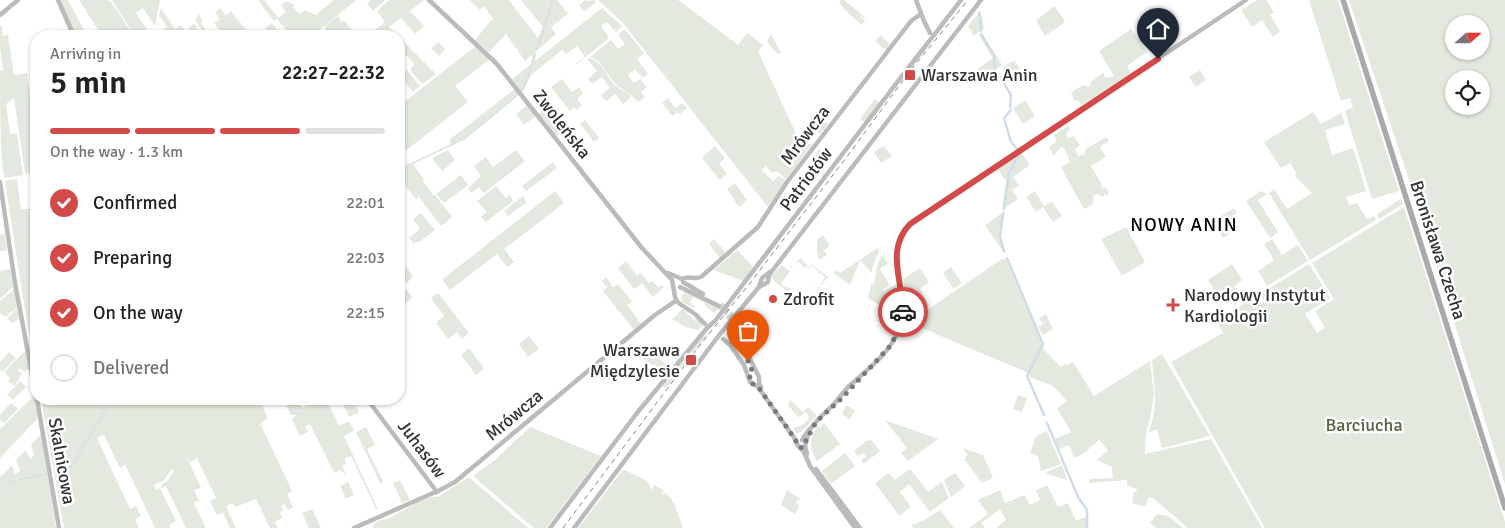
<!DOCTYPE html>
<meta charset="utf-8">
<style>
body{margin:0;font-family:Signika,sans-serif;background:#f2f2f2;color:#202124;height:100vh;display:flex;flex-direction:column;font-size:19px;white-space:nowrap}
*{box-sizing:border-box;margin:0}
p{font-size:16px;color:#757577}
.icon{flex:none;width:28px;height:28px;fill:none;stroke:currentColor;stroke-width:2;stroke-linecap:round;stroke-linejoin:round}
.map{position:relative;flex:1;overflow:hidden}
.drawer{position:absolute;left:30px;top:30px;width:375px;height:375px;display:flex;flex-direction:column;background:#fff;border-radius:20px;box-shadow:0 1px 4px #0004}
.drawer>*{flex:none}
.needle{width:32px;rotate:69deg}
.tools{position:absolute;left:1445px;top:15px;display:grid;gap:10px}
.tools a{display:grid;place-items:center;width:45px;height:45px;border-radius:50%;background:#fff;box-shadow:0 1px 4px #0004;font-size:25px}
.pin{position:absolute;display:grid;place-items:center;width:42px;height:42px;color:#fff;margin:-51px -21px;border-radius:50% 50% 50% 0;rotate:-45deg;box-shadow:0 0 5px #0007}
.pin .icon{rotate:45deg}
.courier{position:absolute;display:grid;place-items:center;width:50px;height:50px;margin:-25px;border:4px solid #d24b49;border-radius:50%;background:#fff;color:#222;box-shadow:0 1px 6px #0007}
.summary em{font-style:normal;font-weight:600}
.summary div{display:flex;flex-direction:column-reverse}
.summary{display:flex;align-items:center;justify-content:space-between;height:85px;padding:0 20px}
h1{font-size:32px;font-weight:600;line-height:38px}
.bar{display:grid;grid-template-columns:repeat(4,1fr);gap:8px 5px;align-content:center;height:60px;padding:0 20px}
.bar i{height:6px;border-radius:4px;background:#e0e0e0}
.bar .selected{background:#d24b49}
.bar p{grid-column:span 4}
ol{padding:0 20px;list-style:none}
li{display:flex;align-items:center;gap:15px;height:55px}
li p{margin-inline-start:auto}
li .icon{padding:5px;border-radius:50%;background:#d24b49;color:#fff;stroke-width:4}
li:last-child{color:#757577}
li i{width:28px;height:28px;border:2px solid #e0e0e0;border-radius:50%}
.map>svg:first-child{display:block}
.green{fill:#e3e9de;fill-rule:evenodd}
.lines{fill:none;stroke-linecap:round;stroke-linejoin:round}
.stream{stroke:#d0dde9;stroke-width:1}
.canal{stroke:#d0dde9;stroke-width:2.5}
.secondary-tunnel{stroke:#d6d6d6;stroke-width:4.5;stroke-dasharray:4.5 2;stroke-linecap:butt}
.secondary{stroke:#bbb;stroke-width:4.5}
.primary{stroke:#a9a9a9;stroke-width:5.5}
.rail{stroke:#868686;stroke-width:1;stroke-dasharray:5 4;stroke-linecap:butt}
.done{stroke:#797979;stroke-width:5;stroke-dasharray:0 9}
.route{stroke:#d24b49;stroke-width:6}
.poi-dot{fill:#d24b49;stroke:#fff;stroke-width:2}
.labels{text-anchor:middle;stroke-width:5;stroke-linejoin:round;paint-order:stroke}
.poi-label{font-size:18px;fill:#313131;stroke:#fff;text-anchor:start}
.street-label{font-size:18px;fill:#313131;stroke:#fff}
.park-label{font-size:18px;fill:#516843;stroke:#fff}
.neighbourhood-label{font-size:19px;letter-spacing:1px;fill:#000;stroke:#fff}
</style>
<div class="map">
<svg width="1505" height="528" viewBox="0 0 1505 528">
<rect width="100%" height="100%" fill="#fff"/>
<g class="green">
<path d="M60,0H68L86,34L76,36Z"/>
<path d="M79,0H107L111,2L134,36H102Z"/>
<path d="M112,0H160L155,26L143,8L136,13L151,36H135Z"/>
<path d="M258,0H264L278,18L286,12L281,5L286,1L295,5L293,7L299,14L305,10L316,15L334,0H356L318,31L322,36H291L277,19L274,21Z"/>
<path d="M371,0H385L373,11L367,3Z"/>
<path d="M389,0H424L410,11L424,26L415,34L401,18L389,27L398,36H366L385,22L377,11Z"/>
<path d="M469,0H509L538,38L543,27L521,0H557L568,14L551,27L556,34L525,61L506,34L489,52L475,40L493,18L484,6L480,10Z"/>
<path d="M585,0L588,1L594,0L596,2L584,12L579,5Z"/>
<path d="M598,0H678L738,45L747,33L763,45L758,51L802,147L814,142L786,179L776,171L773,173L767,168V165L762,170L773,181L779,176L785,180L768,207L623,23Z"/>
<path d="M841,0H844L865,17L864,18L858,15L865,20L862,25L845,10L839,2Z"/>
<path d="M1257,0H1266L1274,12L1270,15L1280,31L1273,37L1262,20L1252,27L1241,10Z"/>
<path d="M1309,0H1338L1399,191L1372,199L1345,111L1353,107L1350,98L1341,101Z"/>
<path d="M1349,0H1505V484L1414,195ZM1454,24H1481V51H1454ZM1454,79H1481V106H1454Z"/>
<path d="M1055,6L1065,22L1045,36L1036,20Z"/>
<path d="M161,8L175,29L181,25L189,36H157L156,35L167,27L159,15Z"/>
<path d="M220,8L226,15L231,11L251,36H224L214,23L220,19L215,12Z"/>
<path d="M602,8L622,26L616,32L607,22L601,26L609,38L577,64L576,63L585,57L577,46L566,54L562,50L531,75L522,93L512,79L531,64L532,55L537,52L535,61Z"/>
<path d="M980,11L984,28L974,36L968,26Z"/>
<path d="M199,14L202,20L201,23L207,32L211,33L213,36H205L195,20Z"/>
<path d="M338,16L342,22L344,20L355,34L354,36H330L325,29V26Z"/>
<path d="M194,23L202,36H195L187,31Z"/>
<path d="M272,23L282,36H272L265,28Z"/>
<path d="M2,25L3,36L8,35L14,75L27,73L36,142V172L25,174L14,98L6,104L10,134L17,133L23,175L5,178C0,166 0,90 0,71L3,70L0,47V26Z"/>
<path d="M1131,29L1147,52L1127,66L1131,73L1082,105L1079,101L1074,100L1071,93L1076,89L1084,85L1089,87L1091,82L1103,73L1106,78L1114,76L1099,51Z"/>
<path d="M623,30L626,31L644,53L637,59L648,74L643,78L635,69L628,75L634,83L640,79L647,87L641,92L645,97L638,102C632,94 623,91 616,84C607,76 603,61 590,57L611,40L618,49L625,44L618,35Z"/>
<path d="M982,33L1002,65L982,78L976,70L993,58L979,35Z"/>
<path d="M771,34L781,53L778,54L767,42Z"/>
<path d="M881,35L888,43H891L886,50L875,41L878,40L877,39Z"/>
<path d="M399,37L436,74L422,84L410,70L414,64L407,55L399,65Z"/>
<path d="M438,42L445,49L439,56L431,48Z"/>
<path d="M476,46L490,59L455,86L468,102L404,152L399,146V106Z"/>
<path d="M589,58C602,61 606,76 615,85C620,90 627,92 631,97L623,104L615,94L606,101L601,95L610,88L602,77L592,84L588,79L597,71L587,59Z"/>
<path d="M1014,60L1024,75L1013,83L1003,67Z"/>
<path d="M407,70L420,86L413,92L401,77Z"/>
<path d="M1200,70L1206,80L1196,87L1189,77Z"/>
<path d="M562,79L572,92L579,87L583,93L577,99L582,105L576,110L574,107L570,111L551,87Z"/>
<path d="M515,89L519,95L465,139L413,164L424,179L423,181L433,195H435L452,217L441,226L419,197L416,199L399,178V170L451,144L449,140Z"/>
<path d="M668,98L675,108L682,103L687,108L680,114L678,112L672,116L662,103Z"/>
<path d="M875,99L879,103L865,122L860,119Z"/>
<path d="M1025,100L1035,116L1023,124L1013,108Z"/>
<path d="M527,105L536,116L524,125L516,114Z"/>
<path d="M549,106L567,129L557,136L539,114Z"/>
<path d="M1313,112L1321,124L1341,113L1345,124L1325,130L1332,155L1353,148L1366,191L1346,197L1349,205L1357,203L1367,219L1374,216L1376,220L1310,260L1269,193L1274,189L1287,209L1312,193L1295,176L1297,174L1290,163L1281,168L1264,142Z"/>
<path d="M815,114L828,124L820,134L816,131L810,117Z"/>
<path d="M585,120L599,138L594,142L580,124Z"/>
<path d="M1068,126L1070,129L1066,135L1068,138L1074,136L1080,145L1075,149L1078,156L1084,154L1086,149L1106,137L1109,141L1100,147L1106,157L1091,166L1102,185L1101,189L1105,187L1109,193L1106,195L1104,193V196L1102,197L1098,194L1093,196V204L1084,209L1061,167L1070,162L1064,148L1061,147L1054,156L1049,147L1057,141L1054,135Z"/>
<path d="M715,146L725,158L719,164L727,174L720,180L702,158Z"/>
<path d="M883,146L892,156L881,163L874,152Z"/>
<path d="M819,149L824,153L821,156L828,161L824,166L814,158Z"/>
<path d="M448,150L455,160L442,171L432,158Z"/>
<path d="M516,150L525,161L484,193L479,187L471,193L468,188L481,176L474,166L486,157L493,167Z"/>
<path d="M1021,152L1030,165L1013,177L1019,186L1012,190L1018,199L1002,210L1006,181L997,168Z"/>
<path d="M553,162L557,168L526,191L522,186Z"/>
<path d="M461,175L468,185L444,203L436,194Z"/>
<path d="M17,179L21,209H36V372L23,298L5,181Z"/>
<path d="M735,183L747,200L739,207L727,189Z"/>
<path d="M496,186L506,198L509,195L513,201L486,222L481,217L487,212L477,201Z"/>
<path d="M555,191L564,203L504,249L514,262L507,267L497,254L450,290L443,281V279Z"/>
<path d="M1035,191L1044,206L1052,202L1062,216L1053,222L1043,207L1036,212L1026,197Z"/>
<path d="M1261,191L1267,194L1258,200L1278,232L1270,238L1246,201Z"/>
<path d="M523,196L527,202L508,216L504,211Z"/>
<path d="M1401,199L1403,204L1379,219L1377,214Z"/>
<path d="M1404,207L1505,522V528H1265L1171,362L1223,333L1212,314L1220,316L1225,315L1252,299L1256,306L1264,301L1260,294L1309,264L1330,298L1305,314L1317,333L1325,328L1315,311L1334,299L1312,263Z"/>
<path d="M1234,208L1237,213L1232,216L1239,228L1223,238L1212,222Z"/>
<path d="M1005,211L1001,237L1006,252L1004,253L985,225Z"/>
<path d="M421,213L435,230L419,242L413,243L409,238L420,229L413,219Z"/>
<path d="M1126,227L1145,262L1122,276L1101,239Z"/>
<path d="M4,230L7,250L0,251V235L4,234Z"/>
<path d="M823,235L830,246L824,250L827,255L819,260L817,252V239Z"/>
<path d="M714,239L726,253L720,258L709,244Z"/>
<path d="M1272,239L1282,255L1298,245L1308,261L1267,286L1258,271L1274,260L1264,244Z"/>
<path d="M878,248L879,251L872,268V273L860,260L850,285L833,273L837,270L840,273Z"/>
<path d="M737,250L753,267L743,281L714,270Z"/>
<path d="M882,254L888,264L880,269L890,285L882,290L884,291L897,284L900,302L899,318L868,298L871,284L874,285L877,266Z"/>
<path d="M399,257L413,276L407,283L399,275Z"/>
<path d="M800,258L809,267L812,265L828,277L819,288L816,286L811,293L807,294L800,302L806,294L811,293L817,286L820,287L825,277L812,266L809,268L806,266L804,268L799,262L796,263L792,268L784,264L793,267Z"/>
<path d="M1002,259H1006L1040,339H1042L1044,344L1043,349L1061,367L1065,364L1068,365L1073,362L1094,396L1150,361L1154,394L1150,418L1146,434L1145,454L1211,439L1262,528H1188L1154,499L1150,497L1148,498L1145,507L1132,503L1134,492H1136L1137,489L1127,485V480L1089,483V479L1113,478L1112,467L1097,460L1108,450L1099,440L1083,454L1074,458L1069,445L1059,449L1055,439L1071,432L1057,408L1067,401L1053,386L1030,377L1029,373L917,326L924,312Z"/>
<path d="M626,261L637,276L641,273L649,283L652,281L658,287L662,285L664,287L653,297L642,283L634,289L618,268Z"/>
<path d="M1232,264L1242,280L1234,286L1242,300L1234,305L1226,291L1218,296L1208,280Z"/>
<path d="M782,265L790,271L787,276V278L786,277L782,282V285L791,289L788,292L773,280L771,276Z"/>
<path d="M951,267L962,283L954,289L943,273Z"/>
<path d="M920,268L929,282L920,289L929,305L921,310L915,325L906,321V301L903,279Z"/>
<path d="M10,269L13,287L0,299V271Z"/>
<path d="M606,277L613,287L618,284L632,302L627,305L641,324L634,330L603,291L607,287L602,281Z"/>
<path d="M14,289L17,307L6,317L0,313V301Z"/>
<path d="M406,289L413,297L403,306L399,300V296Z"/>
<path d="M685,289L719,308L714,313L704,305L705,303L694,297L690,301L696,310L681,301L683,292L690,299L684,292Z"/>
<path d="M438,293L469,333L462,339L457,332L448,339L436,323L444,316L431,298Z"/>
<path d="M17,308L19,318L13,324L7,319Z"/>
<path d="M683,309L701,327L693,317L698,319L702,324V329L700,327L699,329L700,331L686,327L672,319Z"/>
<path d="M1046,314L1053,329L1043,335L1038,327L1046,322L1042,323L1039,318Z"/>
<path d="M707,333H709L667,387L665,388L662,386C676,368 691,352 703,335L705,336Z"/>
<path d="M529,336L539,349L528,357L519,344Z"/>
<path d="M644,346L680,358L678,359L663,354L659,359L671,368L665,375L640,356Z"/>
<path d="M469,348L484,368L476,375L461,355Z"/>
<path d="M9,352L16,358L2,372L0,370V362Z"/>
<path d="M24,352H26L29,370L28,369L24,372L20,368L18,370L22,374L14,386L8,381L10,378L4,372Z"/>
<path d="M1162,354L1210,436L1162,448L1157,429L1148,433C1159,410 1154,384 1152,360Z"/>
<path d="M20,381L26,387L13,400L7,395Z"/>
<path d="M1018,395L1027,398L1022,412L1013,409Z"/>
<path d="M34,396L38,418L0,458V429Z"/>
<path d="M41,399H259L268,418L260,423L292,491L287,494L293,507L288,510L285,504L281,506L283,511L280,513L282,518L275,522L278,528H270L256,499L235,507L232,503L226,506L236,528H230L223,513L217,515L210,501L216,498L197,458L190,462L184,451L201,488L194,490L199,500L194,503L206,528H186L166,486L161,488V485L168,480L174,471L172,469L163,481L154,485L156,490L160,488L176,521L169,525L171,528H155L125,464L120,468L104,435L97,438L130,509L136,506L141,516L135,520L139,528H64Z"/>
<path d="M283,399H298L302,408L312,403L314,399H326L339,426L349,421L354,431L344,436L377,507V511L351,456L345,458L346,464L342,466L346,475L340,470L334,473L310,424L305,426L308,432L300,436L292,419L297,415H291Z"/>
<path d="M341,399H353L359,412L349,417Z"/>
<path d="M790,400L803,412L808,407L816,415V417L801,432L797,433L793,429L804,424L809,418L806,412L799,417L797,416L788,405Z"/>
<path d="M11,403L18,409L4,423L0,420V414Z"/>
<path d="M846,405L855,410L850,419L842,414Z"/>
<path d="M885,420L938,439L908,461L901,453L907,448Z"/>
<path d="M824,423L840,444L817,461C808,447 810,439 818,425L820,427Z"/>
<path d="M366,427L375,445L367,449L383,481L381,485L356,432Z"/>
<path d="M530,427L601,456L546,528H534L474,477V475L495,460Z"/>
<path d="M1047,431L1061,464L1041,471L1038,456L1030,453L1036,436Z"/>
<path d="M41,434L56,528H0V477L12,465L15,475L20,470L16,460L26,450L30,460L34,455L31,445Z"/>
<path d="M871,440L880,451L864,464L861,460L866,457L864,453L858,456L854,451L866,441Z"/>
<path d="M962,448L983,455L993,478L982,483L964,459L968,455Z"/>
<path d="M845,453L855,466L831,484L822,471Z"/>
<path d="M1062,465L1067,480L1047,474V472Z"/>
<path d="M910,469L928,492L942,482L949,498L930,512L909,484L900,492L911,507L899,516L875,483L889,473L895,480Z"/>
<path d="M625,470L647,481L652,490L654,485L664,490L661,494L666,493L674,503L683,528H578L622,471Z"/>
<path d="M955,473L965,486L951,497L944,480Z"/>
<path d="M467,478H470L528,528H373C375,524 374,524 377,522C381,519 385,520 388,519C400,513 426,495 438,497Z"/>
<path d="M400,480L410,500L402,503L393,483Z"/>
<path d="M348,482L354,495L346,499L340,486Z"/>
<path d="M1047,485L1058,507L1068,503L1076,521L1088,516V528H996L1006,520L1000,509L981,523L985,528H969L988,514L978,500L1000,490L1005,503L1025,495L1030,505L1040,500L1036,490Z"/>
<path d="M787,490L800,499L796,502L799,507L795,514L781,505Z"/>
<path d="M312,509L321,528H309L302,513Z"/>
<path d="M940,510L954,528H913L912,525L924,520Z"/>
<path d="M1157,514L1168,516L1183,528H1157L1150,523Z"/>
</g>
<g class="lines">
<g class="stream">
<path d="M537,49L553,0"/>
<path d="M521,92L524,89L535,54"/>
<path d="M399,169L466,138L518,95"/>
<path d="M55,472L71,467L112,399"/>
<path d="M0,491L9,482L47,474"/>
</g>
<g class="canal">
<path d="M979,13L981,19V31"/>
<path d="M981,34L994,56L995,69"/>
<path d="M996,71L1011,95L1010,107"/>
<path d="M1011,110L1004,118L1011,142L1017,149"/>
<path d="M1004,209L1009,173L1020,153"/>
<path d="M1003,213L1000,236L1004,251"/>
<path d="M1007,258L1043,344L1027,376L1044,415"/>
<path d="M1047,423L1078,497L1087,510V528"/>
</g>
<g class="secondary-tunnel">
<path d="M721,304L735,318"/>
<path d="M719,306L735,324"/>
</g>
<g class="secondary">
<path d="M58,0L74,36"/>
<path d="M429,0L496,63L642,248L672,280L675,297L677,302L695,314L705,324"/>
<path d="M916,0L924,21L930,33"/>
<path d="M0,15L18,0"/>
<path d="M0,182L15,283L36,396"/>
<path d="M668,273L682,279"/>
<path d="M682,279C688,275 694,280 701,277L758,227L787,182L911,21L921,14"/>
<path d="M683,282L703,294"/>
<path d="M680,287L719,306"/>
<path d="M759,287L768,282L769,275L789,249L981,0"/>
<path d="M737,321L742,331L748,355L759,377V383L761,387"/>
<path d="M723,339L730,345L744,365L750,382L758,387L795,439L798,446L804,452L810,466L855,528"/>
<path d="M37,399L59,528"/>
<path d="M367,399L437,492"/>
<path d="M802,440C805,436 807,431 811,428C818,419 827,411 835,403C839,398 843,393 847,388C865,371 889,355 898,331C913,295 880,256 910,224L1246,0"/>
<path d="M807,454L805,446L808,435"/>
<path d="M816,469L860,528"/>
<path d="M354,528L440,490L455,482L655,315L677,300"/>
<path d="M550,528L637,413L707,328L715,321L886,97C911,64 936,33 961,0"/>
<path d="M574,528L720,334L759,287L762,278L770,272"/>
</g>
<path class="primary" d="M1343,0L1505,508"/>
<path class="rail" d="M563,528L700,345L750,283L843,162L910,71L968,0"/>
</g>
<g class="lines">
<path class="done" d="M748,361L753,373L749,378L750,382L759,388L795,439L798,446L802,448L816,422L842,398L891,345L899,329L903,312"/>
<path class="route" d="M903,312C903,281 885,250 910,224L1158,59"/>
</g>
<g class="poi-dot">
<rect x="904" y="69" width="12" height="12" rx="2.5"/>
<circle cx="773" cy="299" r="5"/>
<path d="M1170.5 297.5h5v5h5v5h-5v5h-5v-5h-5v-5h5z"/>
<rect x="685" y="354" width="12" height="12" rx="2.5"/>
</g>
<g class="labels">
<g class="poi-label">
<text x="921" y="81">Warszawa Anin</text>
<text x="1184" y="301">Narodowy Instytut<tspan x="1184" dy="21">Kardiologii</tspan></text>
<text x="783" y="305">Zdrofit</text>
<text x="680" y="356" text-anchor="end">Warszawa<tspan x="680" dy="21">Międzylesie</tspan></text>
</g>
<g class="street-label">
<text transform="translate(562 124) rotate(52)" y="6">Zwoleńska</text>
<text transform="translate(805 135) rotate(-53)" y="6">Mrówcza</text>
<text transform="translate(806 179) rotate(-53)" y="6">Patriotów</text>
<text transform="translate(1438 250) rotate(72)" y="6">Bronisława Czecha</text>
<text transform="translate(514 415) rotate(-40)" y="6">Mrówcza</text>
<text transform="translate(422 449) rotate(53)" y="6">Juhasów</text>
<text transform="translate(62 461) rotate(80)" y="6">Skalnicowa</text>
</g>
<g class="park-label">
<text x="1364" y="431">Barciucha</text>
</g>
<g class="neighbourhood-label">
<text x="1184" y="231">NOWY ANIN</text>
</g>
</g>
</svg>
<div class="tools">
<a><svg class="needle" viewBox="-14 -14 28 28"><path d="M0-13l5 13h-10z" fill="#e53935"/><path d="M0 13l5-13h-10z" fill="#757577"/></svg></a>
<a><svg class="icon" aria-label="locate" viewBox="0 0 24 24"><circle cx="12" cy="12" r="6"/><path d="M12 2v4M12 18v4M2 12h4M18 12h4"/></svg></a>
</div>
<div class="pin" style="left:748px;top:361px;background:#ea580c"><svg class="icon" aria-label="bag" viewBox="0 0 24 24"><path d="M5 8h14l-1 12H6zM9 8a3 3 0 0 1 6 0"/></svg></div>
<div class="pin" style="left:1158px;top:59px;background:#1f2937"><svg class="icon" aria-label="home" viewBox="0 0 24 24"><path d="M3 11l9-7 9 7M6 9v11h12V9"/></svg></div>
<div class="courier" style="left:903px;top:312px"><svg class="icon" aria-label="car" viewBox="0 0 24 24"><path d="M5 17H2v-5l4-1 3-4h7l3 4 3 1v5h-3M9 17h6M6 11h13"/><circle cx="7" cy="17" r="2"/><circle cx="17" cy="17" r="2"/></svg></div>
<section class="drawer">
<div class="summary"><div><h1>5 min</h1><p>Arriving in</p></div><em>22:27–22:32</em></div>
<div class="bar"><i class="selected"></i><i class="selected"></i><i class="selected"></i><i></i><p>On the way · 1.3 km</p></div>
<ol>
<li><svg class="icon" aria-label="check" viewBox="0 0 24 24"><path d="M5 12l5 5 9-10"/></svg>Confirmed<p>22:01</p></li>
<li><svg class="icon" aria-label="check" viewBox="0 0 24 24"><path d="M5 12l5 5 9-10"/></svg>Preparing<p>22:03</p></li>
<li><svg class="icon" aria-label="check" viewBox="0 0 24 24"><path d="M5 12l5 5 9-10"/></svg>On the way<p>22:15</p></li>
<li><i></i>Delivered</li>
</ol>
</section>
</div>
